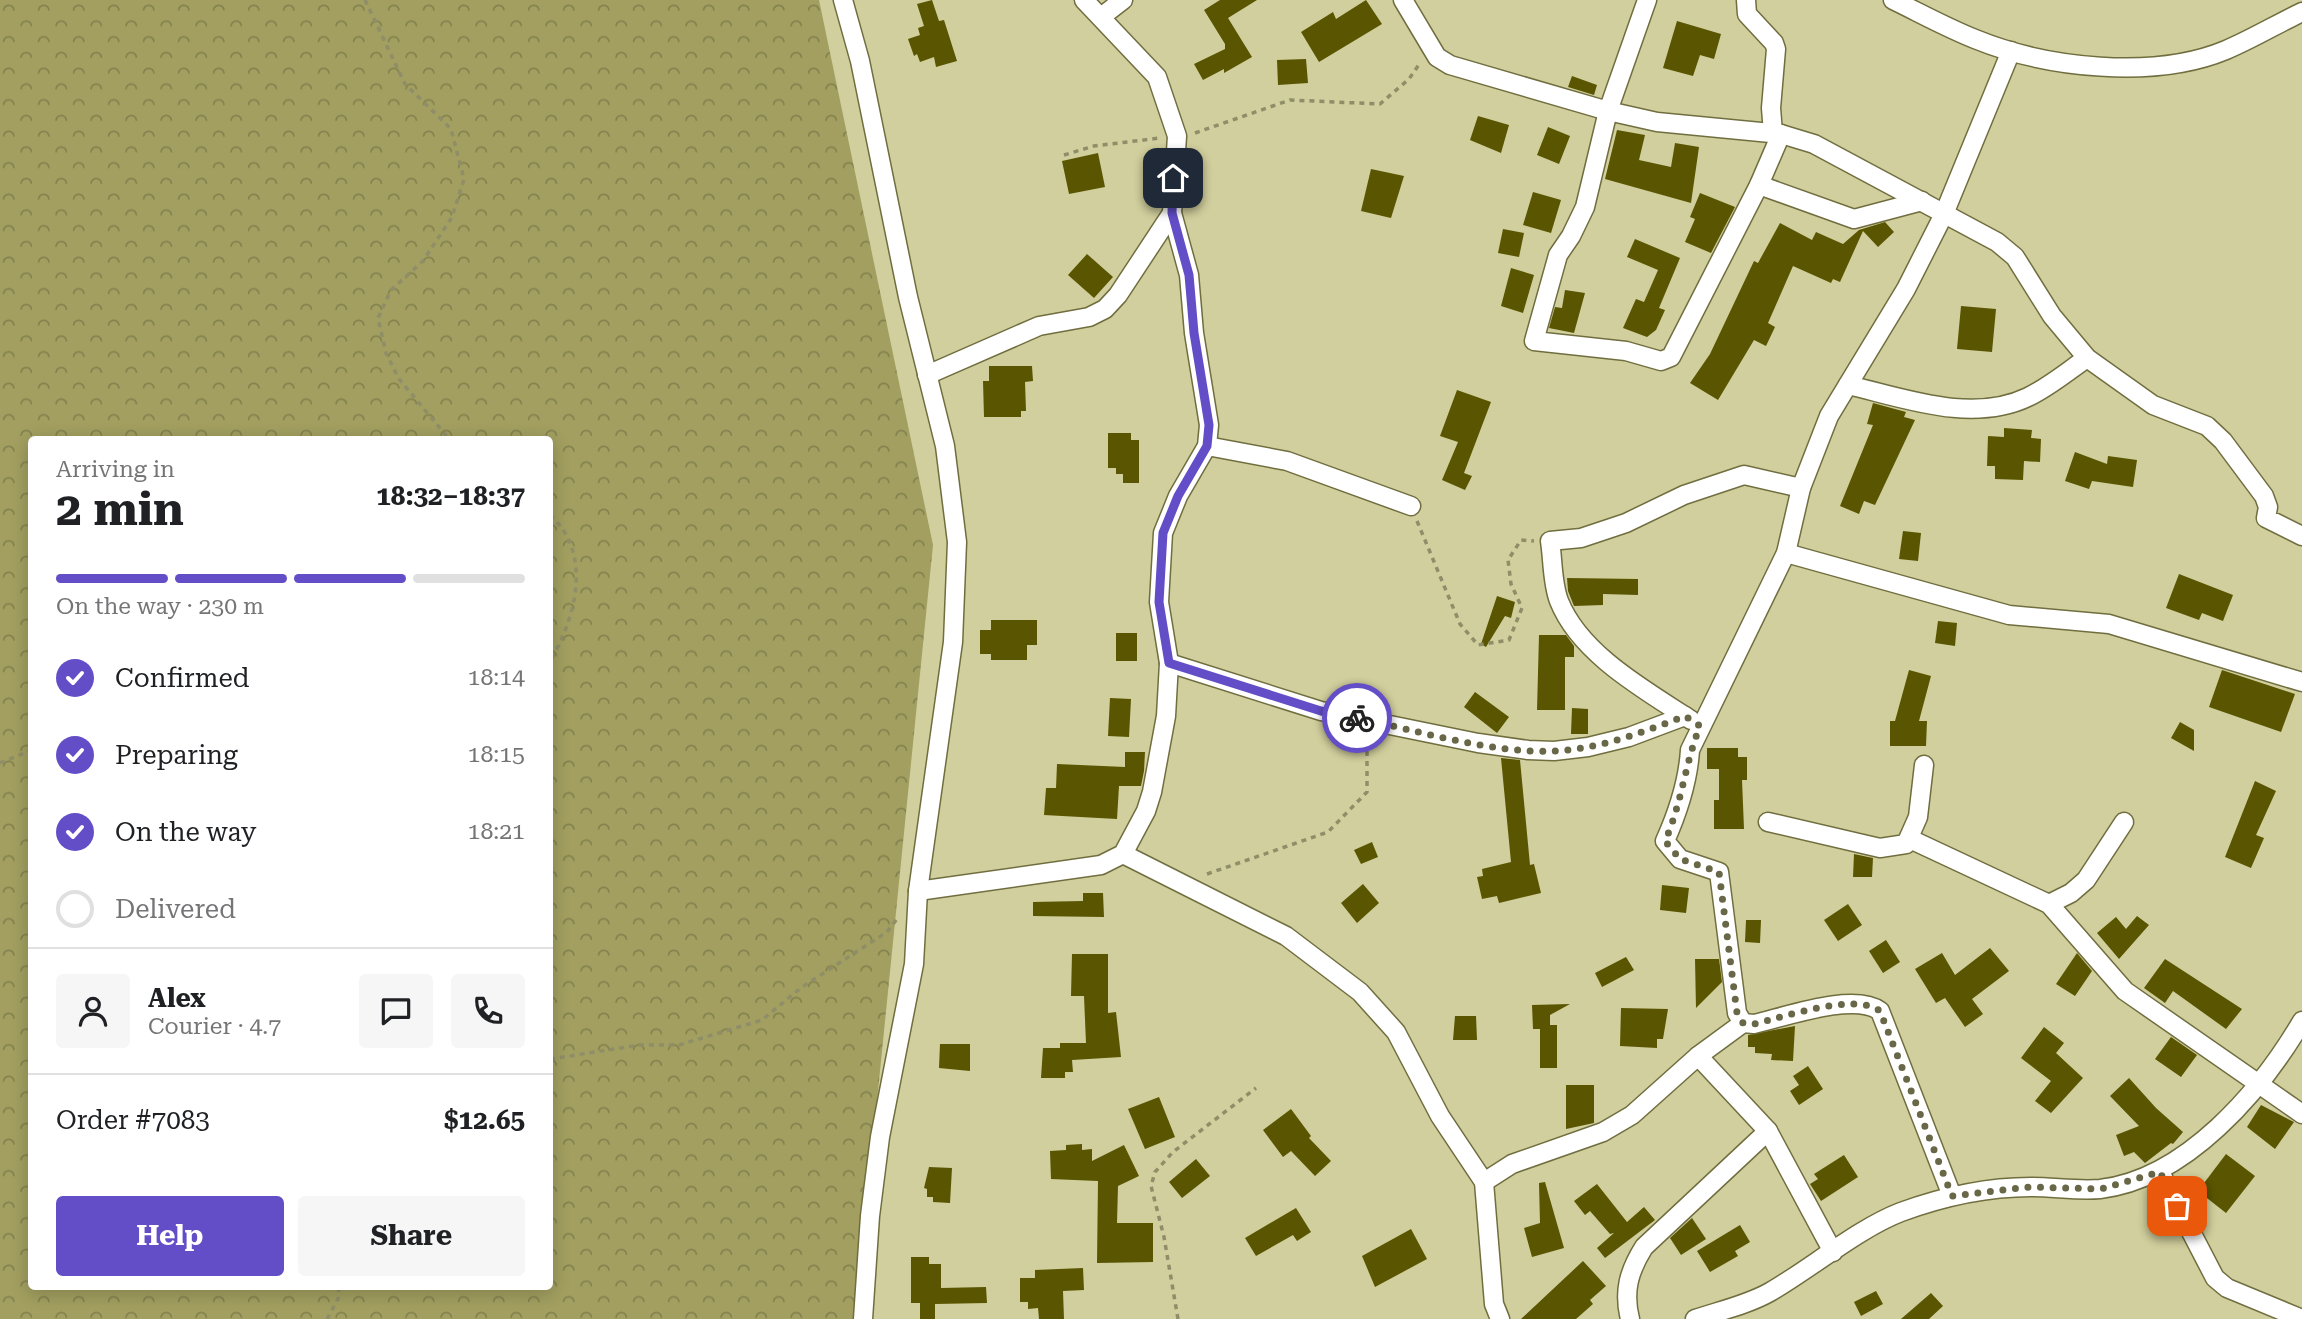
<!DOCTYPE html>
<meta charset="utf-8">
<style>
body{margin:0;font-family:"Roboto Serif",serif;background:#f6f6f6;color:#202124;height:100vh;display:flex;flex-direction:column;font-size:26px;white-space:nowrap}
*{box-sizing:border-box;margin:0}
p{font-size:23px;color:#757577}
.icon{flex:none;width:38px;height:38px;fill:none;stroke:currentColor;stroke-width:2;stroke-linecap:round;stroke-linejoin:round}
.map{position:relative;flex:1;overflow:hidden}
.side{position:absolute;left:28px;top:436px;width:525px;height:854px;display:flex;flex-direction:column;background:#fff;border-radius:7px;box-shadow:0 4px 18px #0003}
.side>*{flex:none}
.pin{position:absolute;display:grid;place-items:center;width:60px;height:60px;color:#fff;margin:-30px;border-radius:14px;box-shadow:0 4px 10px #0006}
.courier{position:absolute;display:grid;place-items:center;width:70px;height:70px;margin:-35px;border:5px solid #634ec7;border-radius:50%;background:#fff;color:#222;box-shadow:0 2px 9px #0007}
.head em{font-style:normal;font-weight:700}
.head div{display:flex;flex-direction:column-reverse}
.head{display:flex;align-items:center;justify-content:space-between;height:119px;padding:0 28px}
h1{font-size:46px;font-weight:700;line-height:52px}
.bar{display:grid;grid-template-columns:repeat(4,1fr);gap:10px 7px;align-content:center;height:84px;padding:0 28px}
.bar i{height:9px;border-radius:5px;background:#e0e0e0}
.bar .active{background:#634ec7}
.bar p{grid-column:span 4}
.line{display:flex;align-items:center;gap:18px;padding:0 28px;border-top:2px solid #e0e0e0}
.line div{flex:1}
.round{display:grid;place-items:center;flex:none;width:74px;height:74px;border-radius:7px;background:#f6f6f6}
ol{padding:0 28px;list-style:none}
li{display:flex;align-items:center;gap:21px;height:77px}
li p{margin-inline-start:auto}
li .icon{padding:7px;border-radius:50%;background:#634ec7;color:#fff;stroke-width:4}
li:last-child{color:#757577}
li i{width:38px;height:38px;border:4px solid #e0e0e0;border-radius:50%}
.button{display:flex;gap:14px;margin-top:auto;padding:14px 28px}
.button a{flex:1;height:80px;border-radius:7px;background:#634ec7;color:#fff;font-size:28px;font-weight:700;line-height:80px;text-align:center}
.button a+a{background:#f6f6f6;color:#202124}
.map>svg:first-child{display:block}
.forest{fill:url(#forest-crowns);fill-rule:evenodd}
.building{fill:#595500}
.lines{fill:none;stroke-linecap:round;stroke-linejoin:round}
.street-casing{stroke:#706e3f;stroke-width:21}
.path{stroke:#8f8e68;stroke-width:3.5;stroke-dasharray:5 5;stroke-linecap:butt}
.street{stroke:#fff;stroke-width:18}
.done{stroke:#686748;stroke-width:7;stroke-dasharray:0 12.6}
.route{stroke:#634ec7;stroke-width:9}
</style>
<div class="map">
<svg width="2302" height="1319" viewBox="0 0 2302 1319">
<defs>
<pattern id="forest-crowns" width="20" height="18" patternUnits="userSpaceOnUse" patternTransform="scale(1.75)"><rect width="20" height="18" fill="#a29f60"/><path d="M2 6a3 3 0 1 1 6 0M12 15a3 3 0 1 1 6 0" fill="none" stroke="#84824e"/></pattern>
</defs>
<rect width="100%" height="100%" fill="#d1cf9d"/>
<path class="forest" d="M0,0H819L933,545L855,1319H0ZM32,439H550V1286H32Z"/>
<g class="building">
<path d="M932,0L939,21L944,20L957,61L936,67L934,57L920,62L917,54L914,56L908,39L920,35L918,28L924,26L917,4Z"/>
<path d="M1220,0H1257L1228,18L1252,57L1224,73V69L1203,80L1194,64L1225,49V44L1204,10Z"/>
<path d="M1366,0L1382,24L1319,62L1301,32L1333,12L1336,19Z"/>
<path d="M1677,21L1721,34L1714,59L1700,55L1693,76L1663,68Z"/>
<path d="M1306,59L1308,83L1278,85L1277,60Z"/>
<path d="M1572,76L1597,85L1594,95L1568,87Z"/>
<path d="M1478,116L1509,125L1501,153L1470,140Z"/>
<path d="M1548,127L1570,136L1559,164L1537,155Z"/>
<path d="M1617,130L1645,135L1639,160L1671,167L1675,143L1699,147L1691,203L1605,179Z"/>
<path d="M1098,153L1105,187L1069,194L1062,161Z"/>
<path d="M1371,169L1404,176L1391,218L1361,211Z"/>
<path d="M1533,192L1561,200L1551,233L1523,225Z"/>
<path d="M1700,193L1735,207L1711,253L1685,242L1695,219L1690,217Z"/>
<path d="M1885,222L1894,232L1878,247L1863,231L1840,282L1833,279L1831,283L1793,266L1768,323L1775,327L1766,346L1754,340L1718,400L1690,383L1710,354L1754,261L1758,263L1780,223L1812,240L1816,232L1843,244L1859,230Z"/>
<path d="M1503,229L1524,233L1519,257L1498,253Z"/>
<path d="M1635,239L1680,258L1659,308L1665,310L1656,330L1647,337L1623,328L1636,299L1644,302L1658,270L1627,257Z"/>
<path d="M1087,254L1113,277L1094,298L1068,275Z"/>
<path d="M1511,268L1534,275L1523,313L1501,306Z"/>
<path d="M1565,290L1585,293L1574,333L1549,328L1555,307L1562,308Z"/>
<path d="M1961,306L1996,309L1992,352L1957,349Z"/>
<path d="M989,366H1032L1033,381L1025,382L1026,411H1021V417H984L983,381H989Z"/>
<path d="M1457,390L1491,402L1464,473L1472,476L1465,490L1442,480L1458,442L1440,436Z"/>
<path d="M1873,403L1906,412L1904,417L1915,420L1875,505L1864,501L1859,514L1840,506L1873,425L1867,424Z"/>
<path d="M2004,428L2032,430L2031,438L2041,439L2040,462L2024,461L2023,480L1995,479V466H1987L1988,436L2004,437Z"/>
<path d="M1108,433H1131V440H1139V483H1123V474H1116V468H1108Z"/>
<path d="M2075,452L2107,464L2108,456L2137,460L2133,487L2092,481L2089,489L2065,481Z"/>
<path d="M1903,531L1921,533L1918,561L1899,559Z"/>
<path d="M2179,574L2233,595L2223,621L2202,613L2199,620L2166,608Z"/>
<path d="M1567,578L1638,579V595L1603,594V605L1574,606L1568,591Z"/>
<path d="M1497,596L1515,602L1511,618L1505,616L1486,647L1481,644Z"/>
<path d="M991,620H1037V645H1027V660H991V654H980V630H991Z"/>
<path d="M1938,621L1957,623L1955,646L1935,643Z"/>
<rect x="1116" y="633" width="21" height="28"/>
<path d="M1539,635H1566L1574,646V657H1565V710H1537Z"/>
<path d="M1909,670L1931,676L1919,721H1927L1926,746H1890V721H1895Z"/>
<path d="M2222,670L2295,694L2281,732L2209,707Z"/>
<path d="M1475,692L1509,717L1497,733L1464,707Z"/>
<path d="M1110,698L1131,699L1129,737L1108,736Z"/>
<path d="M1572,708L1588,709V734H1571Z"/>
<path d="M2180,722L2194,730V751L2171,738Z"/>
<path d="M1707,748H1738V757H1747V780H1742L1744,829H1714V800H1719V769H1707Z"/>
<path d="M1125,752H1145L1144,771L1141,786H1119L1117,819L1044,815L1046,788H1056L1057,764L1125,767Z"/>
<path d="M1501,758L1520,760L1530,865L1534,864L1541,893L1499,903L1497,896L1482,899L1477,877L1483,876L1482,869L1511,862Z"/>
<path d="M2255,781L2276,791L2256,835L2264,838L2251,868L2225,857Z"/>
<path d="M1372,842L1378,857L1361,864L1354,850Z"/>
<path d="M1854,854L1873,858L1872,877H1853Z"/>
<path d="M1363,884L1379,903L1357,923L1341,903Z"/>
<path d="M1662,885L1689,888L1686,913L1660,910Z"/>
<path d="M1083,893H1103L1104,917L1033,916V902L1083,901Z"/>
<path d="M1848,904L1862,925L1838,941L1824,920Z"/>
<path d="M2137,916L2149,925L2119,959L2097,933L2116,917L2126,929Z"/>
<path d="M1746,920H1761L1760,943L1745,942Z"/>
<path d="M1886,940L1900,962L1883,973L1869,951Z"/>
<path d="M1990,948L2009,971L1972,999L1983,1014L1965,1027L1945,998L1936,1003L1915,969L1942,953L1955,975Z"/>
<path d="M2077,953L2092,971L2075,996L2056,984Z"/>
<path d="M1072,954H1108V1013L1116,1012L1121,1057L1072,1060L1073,1072H1065V1078H1041L1043,1048H1060V1043H1086L1084,996H1071Z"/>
<path d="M1626,957L1634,970L1602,987L1595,973Z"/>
<path d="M1695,959H1719L1722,982L1696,1008Z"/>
<path d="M2165,959L2242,1009L2226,1029L2173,991L2165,1003L2144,988Z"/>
<path d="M1570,1004L1550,1015V1025H1557V1068H1540V1029H1533L1532,1005Z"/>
<path d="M1621,1008L1668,1009L1663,1039H1657V1048L1620,1046Z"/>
<path d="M1455,1016H1476L1477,1040H1453Z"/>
<path d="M1795,1026L1793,1061L1771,1060L1772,1054L1755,1053V1047H1748V1035Z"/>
<path d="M2044,1027L2064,1043L2056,1053L2083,1078L2051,1113L2035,1101L2051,1081L2021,1058Z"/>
<path d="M2171,1037L2197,1055L2181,1077L2155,1059Z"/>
<path d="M940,1044H970V1071L939,1068Z"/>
<path d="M1808,1066L1823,1089L1799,1105L1790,1091L1799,1085L1793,1076Z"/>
<path d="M2129,1078L2156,1108L2183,1132L2173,1144L2171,1143L2145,1163L2134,1152L2124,1156L2116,1135L2139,1126L2110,1096Z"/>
<path d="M1566,1085H1594V1123L1566,1129Z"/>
<path d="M1159,1097L1175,1137L1145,1149L1128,1109Z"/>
<path d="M2261,1105L2294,1122L2275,1149L2247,1127Z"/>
<path d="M1291,1109L1311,1136L1309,1138L1331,1161L1315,1176L1291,1151L1283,1157L1263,1130Z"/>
<path d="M1082,1144V1150L1092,1149V1161L1124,1145L1139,1176L1118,1186L1117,1223H1153V1262L1097,1263L1098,1181L1051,1179L1050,1151L1066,1150V1145Z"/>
<path d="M2226,1154L2255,1176L2226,1213L2198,1191Z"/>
<path d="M1844,1155L1858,1177L1821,1201L1810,1184L1818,1179L1814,1174Z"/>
<path d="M1196,1159L1210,1176L1182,1198L1169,1182Z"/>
<path d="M929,1167L952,1168L950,1203L933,1202V1197H927V1189L924,1188Z"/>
<path d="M1545,1182L1564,1248L1532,1257L1524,1228L1540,1223L1539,1183Z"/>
<path d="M1597,1184L1627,1222L1644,1207L1655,1220L1605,1258L1597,1248L1614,1233L1610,1234L1590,1211L1585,1215L1574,1201Z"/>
<path d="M1296,1208L1311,1232L1297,1241L1293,1235L1256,1256L1245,1238Z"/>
<path d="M1692,1218L1706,1239L1681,1255L1670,1238Z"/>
<path d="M1740,1225L1750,1242L1735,1251L1738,1256L1710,1272L1697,1251Z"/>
<path d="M1411,1229L1427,1259L1375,1287L1362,1256Z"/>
<path d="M911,1257H929V1264H941V1288L986,1287L987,1303L935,1304V1319H920V1303H911Z"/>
<path d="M1583,1261L1606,1286L1590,1300L1593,1304L1576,1319H1521Z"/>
<path d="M1083,1268L1084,1290L1063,1291L1064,1319H1039L1038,1308L1028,1309V1302H1020V1278H1035V1270Z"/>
<path d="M1876,1291L1883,1304L1861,1316L1854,1302Z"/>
<path d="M1931,1293L1943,1306L1929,1319H1901Z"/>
</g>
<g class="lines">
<defs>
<g id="street">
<path d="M843,0L860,61L908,297L945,446L957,542L953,642L918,891L914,964L880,1137L870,1216L863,1319"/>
<path d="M1403,0L1437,57L1450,65L1608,111L1657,122L1781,134L1814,144L1997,242L2015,257L2052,316L2087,358L2153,405L2207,426L2223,441L2264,496L2268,507L2266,518L2302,536"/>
<path d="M1647,0L1608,111L1585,207L1571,236L1558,255L1534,341L1626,351L1661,361L1671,357L1759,185L1781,134"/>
<path d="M1746,0L1747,14L1774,43L1776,49L1771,108L1773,133"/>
<path d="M1893,0C1920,13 1947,28 1975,39C2046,68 2154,80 2226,50C2252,39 2277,24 2302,12"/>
<path d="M1101,17L1123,0"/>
<path d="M1759,185L1854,219L1922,201"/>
<path d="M927,375L1039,326L1089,317L1105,309L1118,295L1172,213"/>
<path d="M1848,385C1904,398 1972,424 2028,397C2049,387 2068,371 2087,358"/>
<path d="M1207,446L1287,461L1411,506"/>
<path d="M1786,553L2009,615L2109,624L2302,682"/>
<path d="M1169,663L1321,711L1478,743L1528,750L1554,751L1588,747L1629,737L1685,716"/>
<path d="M1691,720C1645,690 1580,654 1559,601C1552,583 1553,560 1550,541L1581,538L1626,523L1684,495L1744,475L1801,488"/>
<path d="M1768,822L1880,848L1906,844L1918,817L1924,765"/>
<path d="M1910,839L2049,904L2125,991L2302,1114"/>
<path d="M1123,854L1286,936L1360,992L1396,1032L1440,1116L1484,1182L1494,1304L1500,1319"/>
<path d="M918,891L1101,865L1123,854L1146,811L1152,792L1166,716L1169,663L1159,602L1163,533L1178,496L1207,446L1209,425L1194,333L1189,275L1172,213L1177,136L1157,77L1084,0"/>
<path d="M2049,904L2071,893L2086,880L2124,822"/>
<path d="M1698,1056L1768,1131L1833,1252"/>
<path d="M2160,1172L2215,1278L2227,1288L2302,1319"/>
<path d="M1484,1182L1512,1164L1603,1132L1632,1115L1698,1056L1743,1023"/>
<path d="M1952,1196L1880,1011C1854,992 1785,1017 1754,1024L1743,1023L1737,1013L1719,872L1680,859L1665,841C1678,812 1688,782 1690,750L1786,553L1801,488L1829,416L1906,289L1944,214L2011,51"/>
<path d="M1630,1319C1623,1291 1629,1271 1644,1247L1768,1131"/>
<path d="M1695,1319C1719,1311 1747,1305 1770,1292C1810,1269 1859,1228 1901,1212C1942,1197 1988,1187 2031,1187C2054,1187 2078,1191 2100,1189C2186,1179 2261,1091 2302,1021"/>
</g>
</defs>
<use href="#street" class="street-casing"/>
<g class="path">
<path d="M365,0L405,84L451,129L464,179L452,217L423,261L391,290L378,318L386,353L399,379L449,439"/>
<path d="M1195,133L1290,100L1380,104L1409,79L1420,63"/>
<path d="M1064,155L1094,146L1160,138"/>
<path d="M550,515C593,553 576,618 550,661"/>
<path d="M1417,521L1460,624L1478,645L1509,640L1522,608L1511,584L1508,560L1521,540L1534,541"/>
<path d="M0,763L32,750"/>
<path d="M1207,874L1328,832L1367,792V739"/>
<path d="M550,1059L640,1045H679L762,1020L802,987L887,932L897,919"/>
<path d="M327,1319L338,1299L339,1286"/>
<path d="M1178,1319L1164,1237L1151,1186L1155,1172L1173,1152L1256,1088"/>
</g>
<use href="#street" class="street"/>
</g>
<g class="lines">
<path class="done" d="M1357,718C1419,731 1493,754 1555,751C1600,749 1643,732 1685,716L1700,726C1685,763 1682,803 1665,841L1680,859L1719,872L1737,1013L1743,1023L1754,1024C1785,1017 1854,992 1880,1011L1952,1196L2029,1187L2101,1189L2160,1172L2177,1206"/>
<path class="route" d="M1173,178L1172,213L1189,275L1194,333L1209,425L1207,446L1178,496L1163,533L1159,602L1169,663L1321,711L1357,718"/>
</g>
</svg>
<div class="pin" style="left:2177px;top:1206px;background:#ea580c"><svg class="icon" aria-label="bag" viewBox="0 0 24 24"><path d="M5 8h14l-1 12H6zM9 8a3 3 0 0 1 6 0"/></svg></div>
<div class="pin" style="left:1173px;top:178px;background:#1f2937"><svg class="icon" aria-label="home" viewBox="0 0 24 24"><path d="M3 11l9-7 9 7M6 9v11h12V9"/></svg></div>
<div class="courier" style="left:1357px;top:718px"><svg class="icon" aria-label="bike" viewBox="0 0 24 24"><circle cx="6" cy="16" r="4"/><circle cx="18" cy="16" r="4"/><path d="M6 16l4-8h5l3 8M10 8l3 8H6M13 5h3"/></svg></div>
<section class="side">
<div class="head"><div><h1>2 min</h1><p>Arriving in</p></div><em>18:32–18:37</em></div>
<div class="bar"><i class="active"></i><i class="active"></i><i class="active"></i><i></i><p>On the way · 230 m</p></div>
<ol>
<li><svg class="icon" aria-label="check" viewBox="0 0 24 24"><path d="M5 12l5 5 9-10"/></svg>Confirmed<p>18:14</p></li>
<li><svg class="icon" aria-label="check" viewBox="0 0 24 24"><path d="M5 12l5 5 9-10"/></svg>Preparing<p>18:15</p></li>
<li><svg class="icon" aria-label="check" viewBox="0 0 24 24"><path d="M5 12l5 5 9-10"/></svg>On the way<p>18:21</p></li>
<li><i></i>Delivered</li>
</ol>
<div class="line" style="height:126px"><a class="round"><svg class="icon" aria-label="person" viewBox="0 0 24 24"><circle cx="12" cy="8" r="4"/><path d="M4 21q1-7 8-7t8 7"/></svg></a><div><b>Alex</b><p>Courier · 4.7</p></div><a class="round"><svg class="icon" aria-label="chat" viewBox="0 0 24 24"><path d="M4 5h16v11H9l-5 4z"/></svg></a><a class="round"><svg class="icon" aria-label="phone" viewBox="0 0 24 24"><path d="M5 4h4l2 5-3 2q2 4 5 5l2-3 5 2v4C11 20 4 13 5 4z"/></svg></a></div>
<div class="line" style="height:91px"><div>Order #7083</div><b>$12.65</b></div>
<div class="button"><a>Help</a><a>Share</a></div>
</section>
</div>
